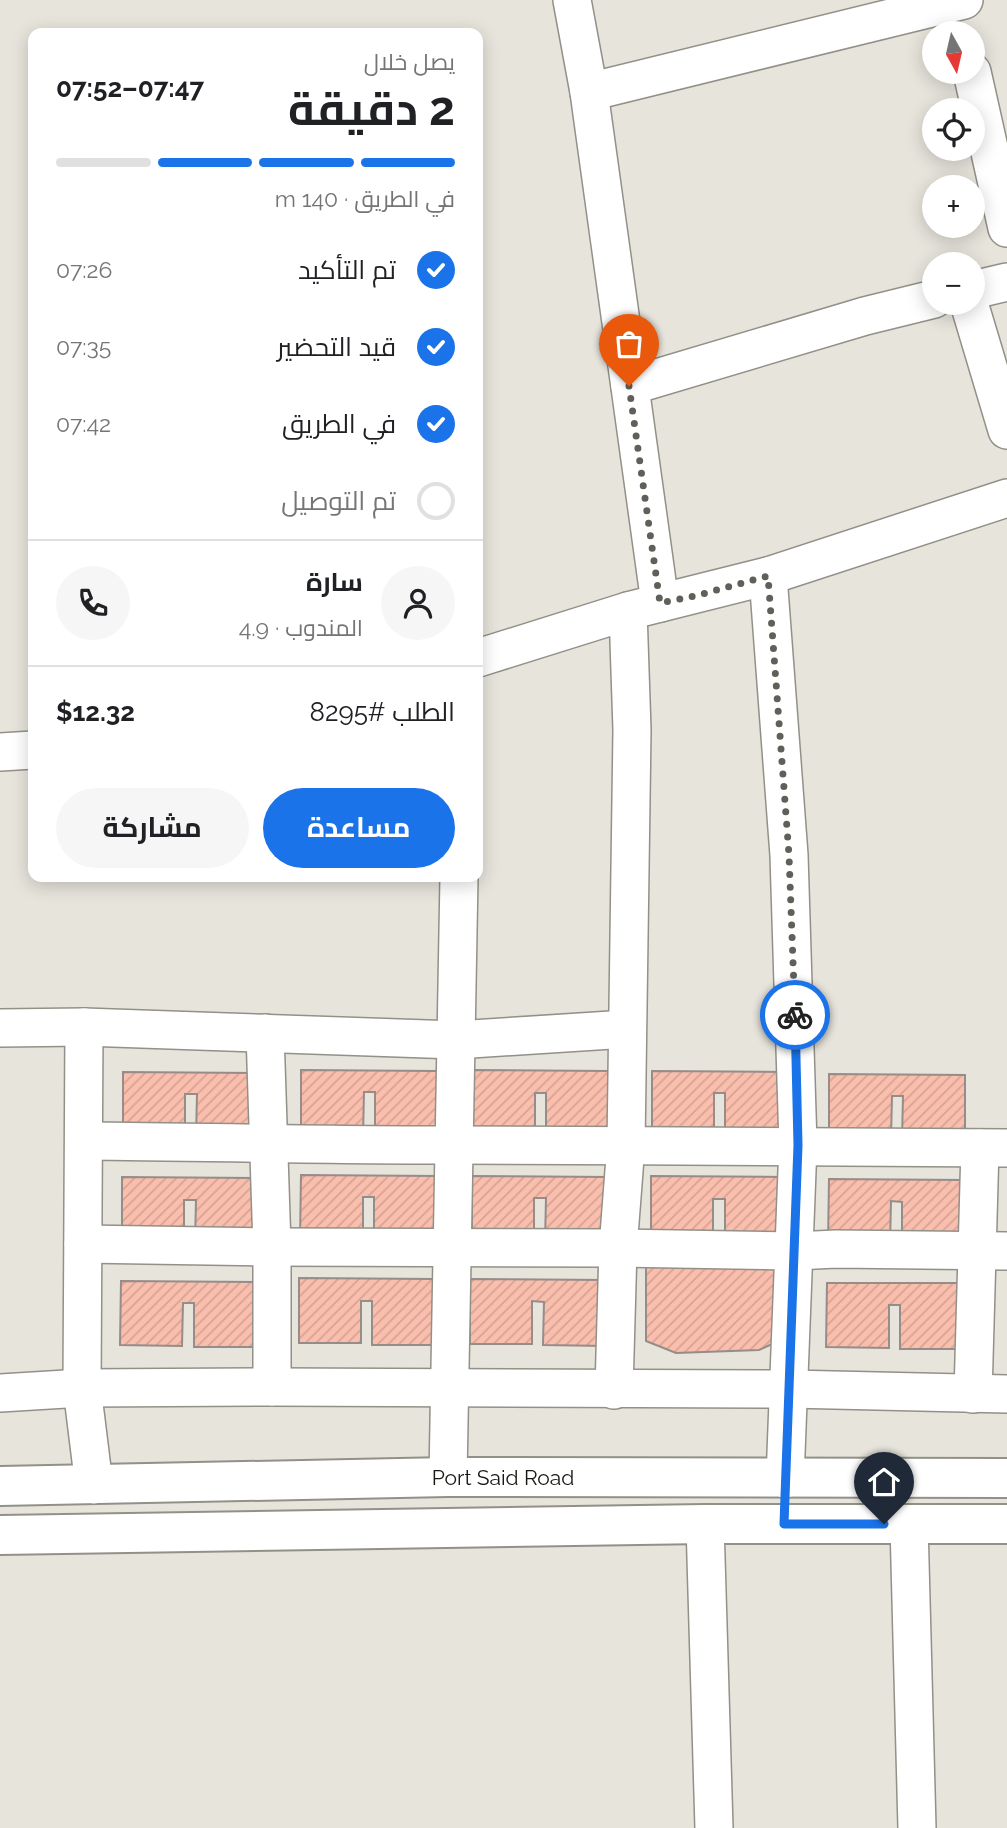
<!DOCTYPE html>
<html lang="ar">
<meta charset="utf-8">
<style>
body{margin:0;font-family:Raleway,Cairo,sans-serif;background:#f6f6f6;color:#202124;direction:rtl;height:100vh;display:flex;flex-direction:column;font-size:26px;white-space:nowrap}
*{box-sizing:border-box;margin:0}
p{font-size:23px;color:#757577}
.icon{flex:none;width:38px;height:38px;fill:none;stroke:currentColor;stroke-width:2;stroke-linecap:round;stroke-linejoin:round}
.map{position:relative;flex:1;overflow:hidden;direction:ltr}
.side{position:absolute;left:28px;top:28px;width:455px;height:854px;display:flex;flex-direction:column;background:#fff;border-radius:14px;box-shadow:0 4px 18px #0003;direction:rtl}
.side>*{flex:none}
.needle{width:46px;rotate:172deg}
.tools{position:absolute;left:922px;top:21px;display:grid;gap:14px}
.tools a{display:grid;place-items:center;width:63px;height:63px;border-radius:50%;background:#fff;box-shadow:0 4px 18px #0003;font-size:35px}
.pin{position:absolute;display:grid;place-items:center;width:60px;height:60px;color:#fff;margin:-72px -30px;border-radius:50% 50% 50% 0;rotate:-45deg;box-shadow:0 0 7px #0007}
.pin .icon{rotate:45deg}
.courier{position:absolute;display:grid;place-items:center;width:70px;height:70px;margin:-35px;border:5px solid #1a73e8;border-radius:50%;background:#fff;color:#222;box-shadow:0 2px 9px #0007}
.summary em{font-style:normal;font-weight:700}
.summary div{display:flex;flex-direction:column-reverse}
.summary{display:flex;align-items:center;justify-content:space-between;height:119px;padding:0 28px}
h1{font-size:46px;font-weight:700;line-height:52px}
.bar{display:grid;grid-template-columns:repeat(4,1fr);gap:10px 7px;align-content:center;height:84px;padding:0 28px}
.bar i{height:9px;border-radius:5px;background:#e0e0e0}
.bar .on{background:#1a73e8}
.bar p{grid-column:span 4}
.line{display:flex;align-items:center;gap:18px;padding:0 28px;border-top:2px solid #e0e0e0}
.line div{flex:1}
.round{display:grid;place-items:center;flex:none;width:74px;height:74px;border-radius:37px;background:#f6f6f6}
ol{padding:0 28px;list-style:none}
li{display:flex;align-items:center;gap:21px;height:77px}
li p{margin-inline-start:auto}
li .icon{padding:7px;border-radius:50%;background:#1a73e8;color:#fff;stroke-width:4}
li:last-child{color:#757577}
li i{width:38px;height:38px;border:4px solid #e0e0e0;border-radius:50%}
.primary-button{display:flex;gap:14px;margin-top:auto;padding:14px 28px}
.primary-button a{flex:1;height:80px;border-radius:42px;background:#1a73e8;color:#fff;font-size:28px;font-weight:700;line-height:80px;text-align:center}
.primary-button a+a{background:#f6f6f6;color:#202124}
.map>svg:first-child{display:block}
.building{fill:url(#building-hatch);stroke:#968c8a;stroke-width:2}
.lines{fill:none;stroke-linecap:round;stroke-linejoin:round}
.minor-casing{stroke:#929088;stroke-width:40}
.highway-casing{stroke:#929088;stroke-width:42}
.minor{stroke:#fff;stroke-width:37}
.highway{stroke:#fff;stroke-width:38}
.done{stroke:#605f5a;stroke-width:7;stroke-dasharray:0 12.6}
.route{stroke:#1a73e8;stroke-width:9}
.labels{text-anchor:middle;stroke-width:6;stroke-linejoin:round;paint-order:stroke}
.street-label{font-size:21px;fill:#181714;stroke:#fff}
</style>
<div class="map">
<svg width="1007" height="1828" viewBox="0 0 1007 1828">
<defs>
<pattern id="building-hatch" width="6" height="6" patternUnits="userSpaceOnUse" patternTransform="scale(1.75)"><rect width="6" height="6" fill="#fabead"/><path d="M-1 1l2-2M0 6l6-6M5 7l2-2" fill="none" stroke="#d6a394"/></pattern>
</defs>
<rect width="100%" height="100%" fill="#e6e4db"/>
<g class="building">
<path d="M301,1070L437,1071V1136H375V1092H364L363,1135L301,1134Z"/>
<path d="M473,1070L609,1071L608,1137L546,1136V1093H535V1136L473,1135Z"/>
<path d="M652,1071L788,1072L787,1137H725V1093H714V1136L652,1135Z"/>
<path d="M123,1072L259,1073L258,1139L196,1138L197,1094H185V1137L123,1136Z"/>
<path d="M829,1074L965,1075V1140H902L903,1096H892L891,1139L829,1138Z"/>
<path d="M301,1175L437,1176L436,1242L374,1241V1197H363V1240H300Z"/>
<path d="M472,1176L608,1177V1242H545L546,1198H534V1241L472,1240Z"/>
<path d="M651,1176L787,1177V1243H725V1199H713V1241H651Z"/>
<path d="M122,1177L258,1178V1244L195,1243L196,1200H184V1242H122Z"/>
<path d="M829,1179L964,1180V1246L902,1245V1202L891,1201L890,1244H828Z"/>
<path d="M646,1259L782,1260L781,1340L759,1350L676,1353L646,1341Z"/>
<path d="M299,1278L435,1279L434,1345H372V1301H361V1343H299Z"/>
<path d="M470,1279L606,1280V1346L543,1345L544,1302L532,1301V1344H470Z"/>
<path d="M121,1281L256,1282V1347H194V1303H183L182,1346L120,1345Z"/>
<path d="M827,1283H963L962,1349H900V1305H889V1348L826,1347Z"/>
</g>
<g class="lines">
<defs>
<g id="minor">
<path d="M572,0L589,92L660,603"/>
<path d="M972,72L1007,228"/>
<path d="M589,92L964,0"/>
<path d="M973,290L1007,282"/>
<path d="M969,303L1007,430"/>
<path d="M630,386L865,316L934,299"/>
<path d="M768,576L789,855L798,1145L785,1479"/>
<path d="M478,658L628,611L768,576L1007,498"/>
<path d="M0,752L33,750"/>
<path d="M84,1027L82,1388L94,1485"/>
<path d="M0,1028L84,1027L456,1040L627,1029"/>
<path d="M265,1033L272,1247V1387"/>
<path d="M84,1141C208,1142 331,1145 455,1145C639,1146 823,1146 1007,1148"/>
<path d="M83,1244L272,1247L618,1248L795,1251L836,1249L1007,1251"/>
<path d="M614,1390L618,1248L626,1145L632,730L628,611"/>
<path d="M0,1393L82,1388L272,1387L790,1389L1007,1394"/>
<path d="M973,1394L980,1148"/>
<path d="M448,1477L459,877"/>
<path d="M705,1524L714,1828"/>
<path d="M909,1524L917,1828"/>
</g>
<g id="highway">
<path d="M0,1486L448,1477L1007,1478"/>
<path d="M0,1535L705,1524H1007"/>
</g>
</defs>
<use href="#minor" class="minor-casing"/>
<use href="#highway" class="highway-casing"/>
<use href="#minor" class="minor"/>
<use href="#highway" class="highway"/>
</g>
<g class="lines">
<path class="done" d="M629,386L660,603L695,596L768,576L789,855L795,1015"/>
<path class="route" d="M795,1015L798,1145L784,1524H884"/>
</g>
<g class="labels">
<g class="street-label">
<text x="503" y="1485">Port Said Road</text>
</g>
</g>
</svg>
<div class="tools">
<a><svg class="needle" viewBox="-14 -14 28 28"><path d="M0-13l5 13h-10z" fill="#e53935"/><path d="M0 13l5-13h-10z" fill="#757577"/></svg></a>
<a><svg class="icon" aria-label="locate" viewBox="0 0 24 24"><circle cx="12" cy="12" r="6"/><path d="M12 2v4M12 18v4M2 12h4M18 12h4"/></svg></a>
<a>+</a>
<a>−</a>
</div>
<div class="pin" style="left:629px;top:386px;background:#ea580c"><svg class="icon" aria-label="bag" viewBox="0 0 24 24"><path d="M5 8h14l-1 12H6zM9 8a3 3 0 0 1 6 0"/></svg></div>
<div class="pin" style="left:884px;top:1524px;background:#1f2937"><svg class="icon" aria-label="home" viewBox="0 0 24 24"><path d="M3 11l9-7 9 7M6 9v11h12V9"/></svg></div>
<div class="courier" style="left:795px;top:1015px"><svg class="icon" aria-label="bike" viewBox="0 0 24 24"><circle cx="6" cy="16" r="4"/><circle cx="18" cy="16" r="4"/><path d="M6 16l4-8h5l3 8M10 8l3 8H6M13 5h3"/></svg></div>
<section class="side">
<div class="summary"><div><h1>2 دقيقة</h1><p>يصل خلال</p></div><em>07:47–07:52</em></div>
<div class="bar"><i class="on"></i><i class="on"></i><i class="on"></i><i></i><p>في الطريق · 140 m</p></div>
<ol>
<li><svg class="icon" aria-label="check" viewBox="0 0 24 24"><path d="M5 12l5 5 9-10"/></svg>تم التأكيد<p>07:26</p></li>
<li><svg class="icon" aria-label="check" viewBox="0 0 24 24"><path d="M5 12l5 5 9-10"/></svg>قيد التحضير<p>07:35</p></li>
<li><svg class="icon" aria-label="check" viewBox="0 0 24 24"><path d="M5 12l5 5 9-10"/></svg>في الطريق<p>07:42</p></li>
<li><i></i>تم التوصيل</li>
</ol>
<div class="line" style="height:126px"><a class="round"><svg class="icon" aria-label="person" viewBox="0 0 24 24"><circle cx="12" cy="8" r="4"/><path d="M4 21q1-7 8-7t8 7"/></svg></a><div><b>سارة</b><p>المندوب · 4.9</p></div><a class="round"><svg class="icon" aria-label="phone" viewBox="0 0 24 24"><path d="M5 4h4l2 5-3 2q2 4 5 5l2-3 5 2v4C11 20 4 13 5 4z"/></svg></a></div>
<div class="line" style="height:91px"><div>الطلب #8295</div><b>$12.32</b></div>
<div class="primary-button"><a>مساعدة</a><a>مشاركة</a></div>
</section>
</div>
